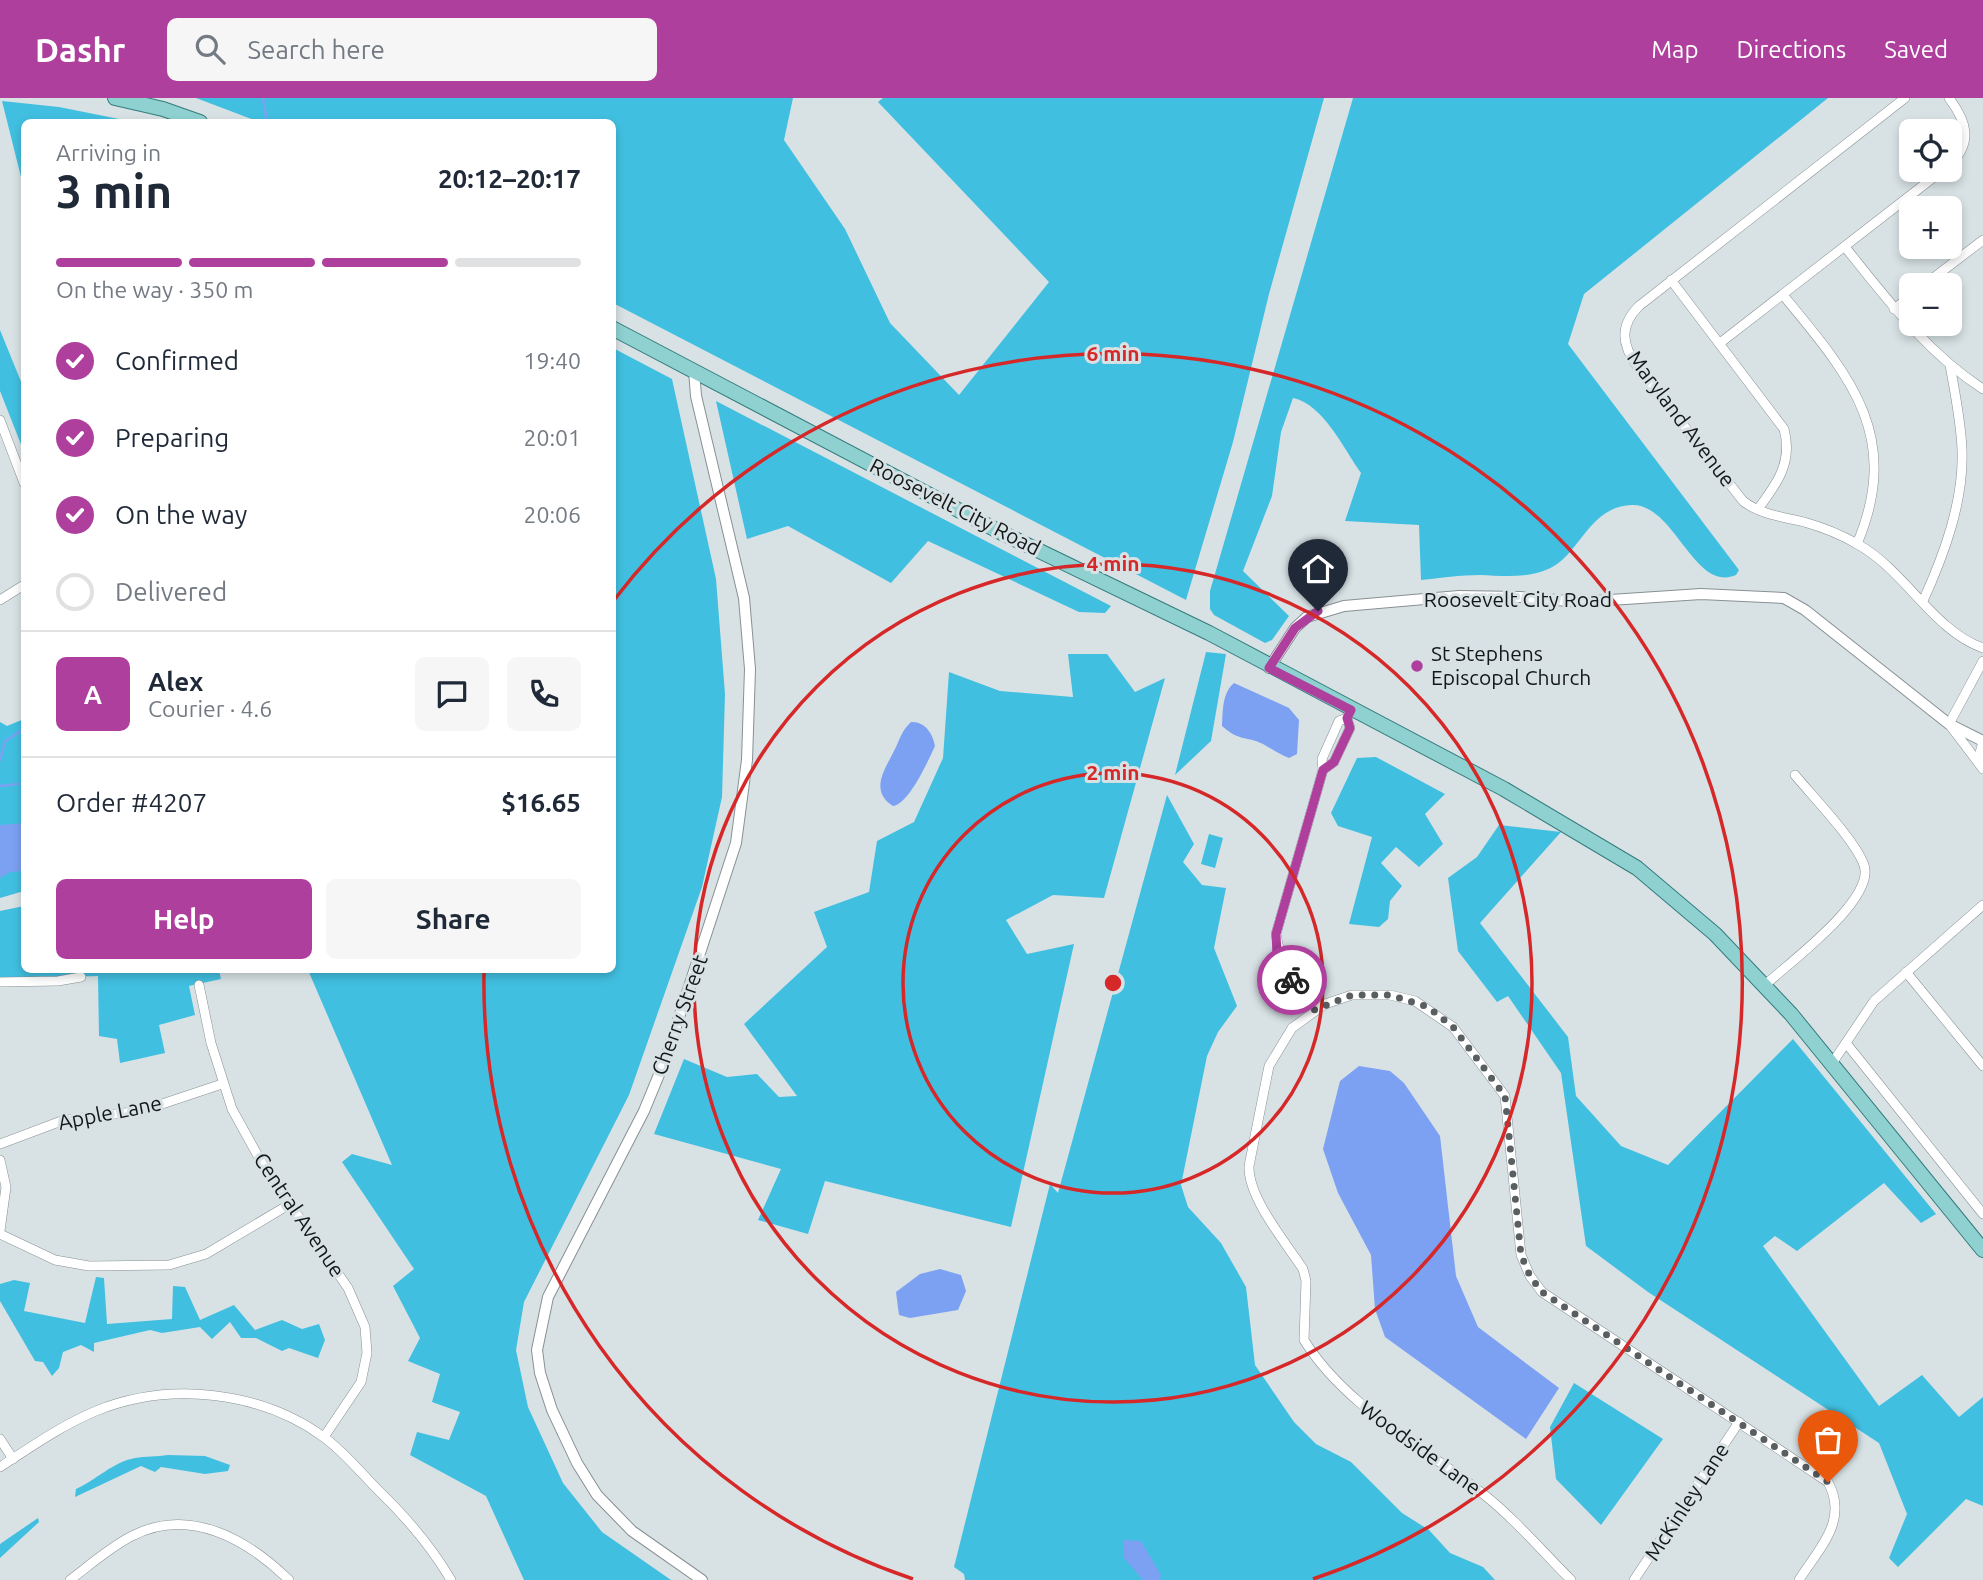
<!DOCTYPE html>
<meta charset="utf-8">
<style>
body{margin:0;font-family:Ubuntu,sans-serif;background:#f6f6f7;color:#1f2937;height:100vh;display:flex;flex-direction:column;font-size:26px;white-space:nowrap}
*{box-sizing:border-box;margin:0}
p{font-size:23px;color:#747a83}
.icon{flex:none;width:38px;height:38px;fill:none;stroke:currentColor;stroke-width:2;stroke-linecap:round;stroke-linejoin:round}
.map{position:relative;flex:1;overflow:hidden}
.side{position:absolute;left:21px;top:21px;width:595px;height:854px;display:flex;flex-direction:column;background:#fff;border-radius:10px;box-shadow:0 4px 10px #0003}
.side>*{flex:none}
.controls{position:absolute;left:1899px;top:21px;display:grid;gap:14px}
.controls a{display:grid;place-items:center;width:63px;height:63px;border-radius:10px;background:#fff;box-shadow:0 4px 10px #0003;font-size:35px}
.pin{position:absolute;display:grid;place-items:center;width:60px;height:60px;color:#fff;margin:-72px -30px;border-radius:50% 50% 50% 0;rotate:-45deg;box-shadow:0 0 7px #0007}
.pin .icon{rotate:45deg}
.courier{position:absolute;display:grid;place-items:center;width:70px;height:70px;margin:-35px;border:5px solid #ae3f9d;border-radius:50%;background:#fff;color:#222;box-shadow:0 2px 9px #0007}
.summary em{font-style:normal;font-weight:600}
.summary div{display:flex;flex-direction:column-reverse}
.summary{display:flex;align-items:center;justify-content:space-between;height:119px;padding:0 35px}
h1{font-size:46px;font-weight:600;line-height:52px}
.bar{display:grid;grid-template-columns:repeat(4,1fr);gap:10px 7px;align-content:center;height:84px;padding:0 35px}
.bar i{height:9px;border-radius:5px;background:#e0e1e3}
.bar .selected{background:#ae3f9d}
.bar p{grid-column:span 4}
.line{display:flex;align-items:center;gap:18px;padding:0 35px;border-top:2px solid #e0e1e3}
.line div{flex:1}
.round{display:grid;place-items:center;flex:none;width:74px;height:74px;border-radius:10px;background:#f6f6f7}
ol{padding:0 35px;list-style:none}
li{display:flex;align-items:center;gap:21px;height:77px}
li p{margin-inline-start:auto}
li .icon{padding:7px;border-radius:50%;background:#ae3f9d;color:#fff;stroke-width:4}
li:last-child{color:#747a83}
li i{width:38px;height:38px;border:4px solid #e0e1e3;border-radius:50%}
.action{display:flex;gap:14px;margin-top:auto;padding:14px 35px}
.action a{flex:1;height:80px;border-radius:10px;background:#ae3f9d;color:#fff;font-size:28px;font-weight:600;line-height:80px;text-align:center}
.action a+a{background:#f6f6f7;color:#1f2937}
header{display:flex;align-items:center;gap:42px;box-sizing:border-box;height:98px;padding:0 35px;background:#ae3f9d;color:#fff}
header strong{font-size:33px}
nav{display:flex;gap:38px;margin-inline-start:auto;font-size:24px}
.search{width:490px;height:63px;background:#f6f6f7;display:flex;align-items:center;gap:18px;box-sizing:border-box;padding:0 24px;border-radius:10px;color:#747a83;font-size:26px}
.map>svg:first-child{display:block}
.green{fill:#41bfe0}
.water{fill:#7ca1f3}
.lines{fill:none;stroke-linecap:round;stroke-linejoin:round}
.stream{stroke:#7ca1f3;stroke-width:2.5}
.minor-casing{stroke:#889093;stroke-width:10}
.tertiary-casing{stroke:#889093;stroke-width:12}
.primary-casing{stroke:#337c7d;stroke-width:16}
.minor{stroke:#fff;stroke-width:9}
.tertiary{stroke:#fff;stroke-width:10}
.primary{stroke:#8fd1d1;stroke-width:14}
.done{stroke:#595e60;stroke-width:7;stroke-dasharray:0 12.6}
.route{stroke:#ae3f9d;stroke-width:9}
.ring{fill:none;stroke:#d62828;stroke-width:3.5}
.poi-dot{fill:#ae3f9d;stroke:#d8e2e5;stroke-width:2.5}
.labels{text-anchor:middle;stroke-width:6;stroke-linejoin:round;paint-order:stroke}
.street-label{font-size:21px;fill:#141718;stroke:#d8e2e5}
.poi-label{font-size:21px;fill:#141718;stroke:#d8e2e5;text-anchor:start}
.centre{fill:#d62828;stroke:#d8e2e5;stroke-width:3.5}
.ring-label{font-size:21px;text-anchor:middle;font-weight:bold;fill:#d62828;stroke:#d8e2e5;stroke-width:6;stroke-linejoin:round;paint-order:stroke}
</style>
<header>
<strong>Dashr</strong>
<div class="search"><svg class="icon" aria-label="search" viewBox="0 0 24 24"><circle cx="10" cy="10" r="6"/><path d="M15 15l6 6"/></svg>Search here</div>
<nav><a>Map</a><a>Directions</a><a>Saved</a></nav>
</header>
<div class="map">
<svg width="1983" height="1482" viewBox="0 0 1983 1482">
<rect width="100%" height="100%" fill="#d8e2e5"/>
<g class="green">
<path d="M196,0H793L784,42L845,131L890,225L959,297L1049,184L878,4L883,0H1324L1269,196L1233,344L1186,502L613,205L612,24H259Z"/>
<path d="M1353,0H1828L1584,196L1568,246L1739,472L1736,477C1694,495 1675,406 1632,407C1591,408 1581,452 1554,468C1532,481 1504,478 1480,477C1461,477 1440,480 1421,482L1419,427L1345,423L1361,375C1344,351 1323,306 1293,300L1281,334L1272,398L1243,473L1289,518L1272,542L1265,545L1214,517L1210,511V493Z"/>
<path d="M2,3L59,9L134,24H24V91Z"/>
<path d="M0,232L24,291V354L0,293Z"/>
<path d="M613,250L672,281L716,481L725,596L722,699L702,789L629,997L524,1204L516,1252L528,1309L563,1385L602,1434L671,1482H524L486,1398L410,1357L417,1334L449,1342L460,1314L432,1304L440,1276L408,1263L420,1240L393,1188L414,1171L342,1064L352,1056L392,1067L308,872H612Z"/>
<path d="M716,303L1111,508L1105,515L1079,514L928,443L891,485L788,428L747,441Z"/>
<path d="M1206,554L1226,556L1211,643L1175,677Z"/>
<path d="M1068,556H1107L1135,594L1165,580L1104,800L1053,797L1006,822L1027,856L1074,846L1011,1129L825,1083L808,1136L758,1122L781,1071L654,1036L684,961L727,979L757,976L779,999L797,998L744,926L827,849L814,814L869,794L877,743L914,724L943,660L949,574L1000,593L1073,599Z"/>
<path d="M24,621V793L0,800V624L7,628Z"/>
<path d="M1376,659L1445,696L1425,716L1443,746L1419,769L1396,749L1381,765L1402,788L1390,803L1388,821L1379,829L1349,826L1372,739L1338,728L1331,715L1357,660Z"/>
<path d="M1167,697L1194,746L1183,764L1202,787L1226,790L1214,850L1237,908L1218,934L1207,958L1181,1087L1188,1109L1221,1145L1246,1189L1255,1267L1294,1324L1316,1346L1351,1364L1402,1415L1429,1432L1450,1455L1483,1469L1495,1482H965L964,1476L954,1469L1050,1086L1058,1095Z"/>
<path d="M1499,727L1561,734L1480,825L1568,939L1576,998L1621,1048L1668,1067L1793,941L1936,1116L1921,1125L1884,1085L1797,1153L1775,1138L1763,1148L1879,1308L1922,1277L1959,1319L1983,1299V1408L1966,1401L1898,1469L1889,1460L1907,1416L1879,1345L1648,1194L1586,1148L1561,975L1508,898L1497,904L1458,853L1448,780L1477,759Z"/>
<path d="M1209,736L1223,740L1215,770L1201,766Z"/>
<path d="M24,808V872H219L221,881L189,888L195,917L159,927L165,955L120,965L117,941L99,938L98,878L0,881V813Z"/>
<path d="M96,1179L104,1180L107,1226L172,1221L173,1188L185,1189L200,1222L234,1207L255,1232L282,1222L302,1231L319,1226L325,1242L318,1260L289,1250L282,1253L256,1240H241L230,1224L212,1241L200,1229L162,1235L150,1232L94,1245V1254L81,1247L63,1254L59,1270L52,1278L43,1264L35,1263L0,1203V1186L14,1182L30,1185L24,1213L85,1225Z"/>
<path d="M1574,1285L1663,1341L1601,1427L1556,1381L1550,1329Z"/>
<path d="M168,1357L205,1358L230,1367L228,1373L205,1376L161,1369L155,1374L141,1368L75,1399L76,1391C96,1382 113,1364 135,1360C145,1358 157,1359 168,1357Z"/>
<path d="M38,1420L39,1424L0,1460V1446Z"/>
</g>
<g class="water">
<path d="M1234,585L1289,610L1299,622L1297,656L1289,660C1279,656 1272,651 1263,646C1247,638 1240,644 1222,628C1223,613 1222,595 1234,585Z"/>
<path d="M911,624C925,623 933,636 935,648C928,663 909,706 893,708C869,693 885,671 894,653C900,642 901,633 911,624Z"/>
<path d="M24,725V773L10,774L0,780V727Z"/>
<path d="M1359,968L1390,973L1404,985L1440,1038L1456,1178L1478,1229L1559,1290L1526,1341L1385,1239L1375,1211L1371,1157L1338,1095L1323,1051L1340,983Z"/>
<path d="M940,1171L961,1177L966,1193L958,1212L910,1220L899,1217L896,1194L920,1176Z"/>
<path d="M1124,1442L1141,1443L1161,1477L1160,1482H1143L1124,1460Z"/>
</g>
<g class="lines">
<g class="stream">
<path d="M263,0L267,24"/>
<path d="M0,662L5,643L24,631"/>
<path d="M0,688L18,686"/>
</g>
<defs>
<g id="minor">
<path d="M1905,0L1639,208C1619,228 1622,247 1637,268L1743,403C1759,416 1783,419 1804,424C1822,429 1842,437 1859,447C1905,473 1934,533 1983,550"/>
<path d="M1949,0C1967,24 1973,44 1950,67"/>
<path d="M1845,149C1886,200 1927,255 1983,291"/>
<path d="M1671,182L1784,331C1793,364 1777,386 1758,411"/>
<path d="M1924,187L1983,142"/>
<path d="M1783,197C1849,277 1903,337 1857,446"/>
<path d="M1894,211L1911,198"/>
<path d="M1720,245L1943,72"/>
<path d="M0,322L24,385"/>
<path d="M0,502L24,487"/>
<path d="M1923,503C1944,457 1964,403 1962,352C1961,324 1955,295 1950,267"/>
<path d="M1983,563L1949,626L1983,671"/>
<path d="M1982,668L1979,658L1983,644"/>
<path d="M1323,672L1334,664L1350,630L1347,620"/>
<path d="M1906,874L1983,968"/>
<path d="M0,884L58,883L81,879"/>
<path d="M199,887L211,945L232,1011L263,1067L348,1190L365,1229L367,1255L361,1284L324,1339"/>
<path d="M1765,887C1789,865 1876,801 1864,767C1855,742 1813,699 1795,677"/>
<path d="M1314,912L1282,866L1276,836L1323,672L1322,661L1339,623L1347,620L1351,612"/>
<path d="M1846,945L1983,1116"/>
<path d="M1833,964L1874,903L1983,807"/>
<path d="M0,1046L64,1022L141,1013L222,986"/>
<path d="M0,1062L6,1089L0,1133"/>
<path d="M0,1136L55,1162L89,1168L169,1167L206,1156L290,1106"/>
<path d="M0,1341L13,1361"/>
<path d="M0,1369C31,1349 62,1327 96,1313C170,1283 261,1293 325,1340C344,1354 361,1375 378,1392C406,1419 431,1448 451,1482"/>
<path d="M70,1482C90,1467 110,1449 132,1438C190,1408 248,1442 289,1482"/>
<path d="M1571,1482C1542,1453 1514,1420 1482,1395C1422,1348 1345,1308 1304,1242L1306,1183L1303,1171C1286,1145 1248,1100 1249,1068L1269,968L1292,930L1325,906L1352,897H1390L1415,903L1453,929L1505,998L1521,1157L1530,1178L1542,1194L1828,1384C1849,1423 1819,1450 1799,1482"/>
<path d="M1634,1482L1739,1324"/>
</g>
<g id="tertiary">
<path d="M694,272L696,298L744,500L750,571L747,662L736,745L665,962L644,1013L548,1199L537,1252L540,1275L552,1312L577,1365L597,1397L632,1433L702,1482"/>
<path d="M1269,570L1295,530L1307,519L1344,508L1459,498L1520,499L1580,504L1701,496L1784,500L1805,512L1949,626L1983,643"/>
</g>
<g id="primary">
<path d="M115,0L163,11L200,24"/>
<path d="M612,230L1000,434L1209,535L1504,691L1637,770L1715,836L1791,916L1983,1152"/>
</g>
</defs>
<use href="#minor" class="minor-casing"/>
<use href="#tertiary" class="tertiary-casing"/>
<use href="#primary" class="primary-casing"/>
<use href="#minor" class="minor"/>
<use href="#tertiary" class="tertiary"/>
<use href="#primary" class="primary"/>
</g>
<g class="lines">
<path class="done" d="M1292,882L1314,912L1352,897H1390L1428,909L1453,929L1505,998L1521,1157L1530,1178L1542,1194L1828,1384"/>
<path class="route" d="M1292,882L1277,856L1276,836L1323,672L1334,664L1350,630L1347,620L1351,612L1269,570L1295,530L1318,513"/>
</g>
<g class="ring">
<circle cx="1113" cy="885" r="210"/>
<circle cx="1113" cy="885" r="419"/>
<path d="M913 1481A629 629 0 0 1 484 874M614 502A629 629 0 1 1 1313 1481"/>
</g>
<circle class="poi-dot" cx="1417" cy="568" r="7"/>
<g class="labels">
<g class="street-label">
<text transform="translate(1681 321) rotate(53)" y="7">Maryland Avenue</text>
<text transform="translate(955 409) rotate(27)" y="7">Roosevelt City Road</text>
<text x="1518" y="509">Roosevelt City Road</text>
<text transform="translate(680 917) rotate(-70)" y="7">Cherry Street</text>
<text transform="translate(110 1015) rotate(-11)" y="7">Apple Lane</text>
<text transform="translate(299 1117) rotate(56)" y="7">Central Avenue</text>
<text transform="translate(1420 1350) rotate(36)" y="7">Woodside Lane</text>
<text transform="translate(1687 1404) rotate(-57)" y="7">McKinley Lane</text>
</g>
<g class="poi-label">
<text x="1431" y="563">St Stephens<tspan x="1431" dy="24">Episcopal Church</tspan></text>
</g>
</g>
<circle cx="1113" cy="885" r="10" class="centre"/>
<g class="ring-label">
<text x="1113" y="263">6 min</text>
<text x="1113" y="473">4 min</text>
<text x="1113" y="682">2 min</text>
</g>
</svg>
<div class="controls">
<a><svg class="icon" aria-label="locate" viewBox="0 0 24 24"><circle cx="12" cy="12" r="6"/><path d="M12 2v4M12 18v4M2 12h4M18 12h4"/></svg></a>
<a>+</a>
<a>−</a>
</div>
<div class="pin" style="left:1828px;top:1384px;background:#ea580c"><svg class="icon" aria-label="bag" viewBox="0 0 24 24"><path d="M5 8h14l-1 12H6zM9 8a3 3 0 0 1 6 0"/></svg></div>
<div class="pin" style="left:1318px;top:513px;background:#1f2937"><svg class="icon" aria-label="home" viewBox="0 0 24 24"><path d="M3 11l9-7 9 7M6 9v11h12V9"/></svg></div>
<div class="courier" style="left:1292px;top:882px"><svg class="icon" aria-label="bike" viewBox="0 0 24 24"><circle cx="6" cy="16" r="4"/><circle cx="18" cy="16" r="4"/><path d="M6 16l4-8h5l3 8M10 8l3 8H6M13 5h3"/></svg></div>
<section class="side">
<div class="summary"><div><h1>3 min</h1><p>Arriving in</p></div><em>20:12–20:17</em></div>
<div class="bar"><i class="selected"></i><i class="selected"></i><i class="selected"></i><i></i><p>On the way · 350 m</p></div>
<ol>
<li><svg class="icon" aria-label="check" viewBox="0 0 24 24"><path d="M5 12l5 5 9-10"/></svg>Confirmed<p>19:40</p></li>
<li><svg class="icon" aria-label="check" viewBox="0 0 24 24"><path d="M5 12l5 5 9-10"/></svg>Preparing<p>20:01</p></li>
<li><svg class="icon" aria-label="check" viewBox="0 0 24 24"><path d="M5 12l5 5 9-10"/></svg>On the way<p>20:06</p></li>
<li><i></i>Delivered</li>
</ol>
<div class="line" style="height:126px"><b class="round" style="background:#ae3f9d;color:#fff">A</b><div><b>Alex</b><p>Courier · 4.6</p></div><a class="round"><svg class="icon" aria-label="chat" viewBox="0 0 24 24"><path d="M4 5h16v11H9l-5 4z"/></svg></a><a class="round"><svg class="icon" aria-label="phone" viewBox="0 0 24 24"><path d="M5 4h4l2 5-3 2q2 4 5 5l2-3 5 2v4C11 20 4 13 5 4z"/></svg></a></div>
<div class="line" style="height:91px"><div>Order #4207</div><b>$16.65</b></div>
<div class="action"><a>Help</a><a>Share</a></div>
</section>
</div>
